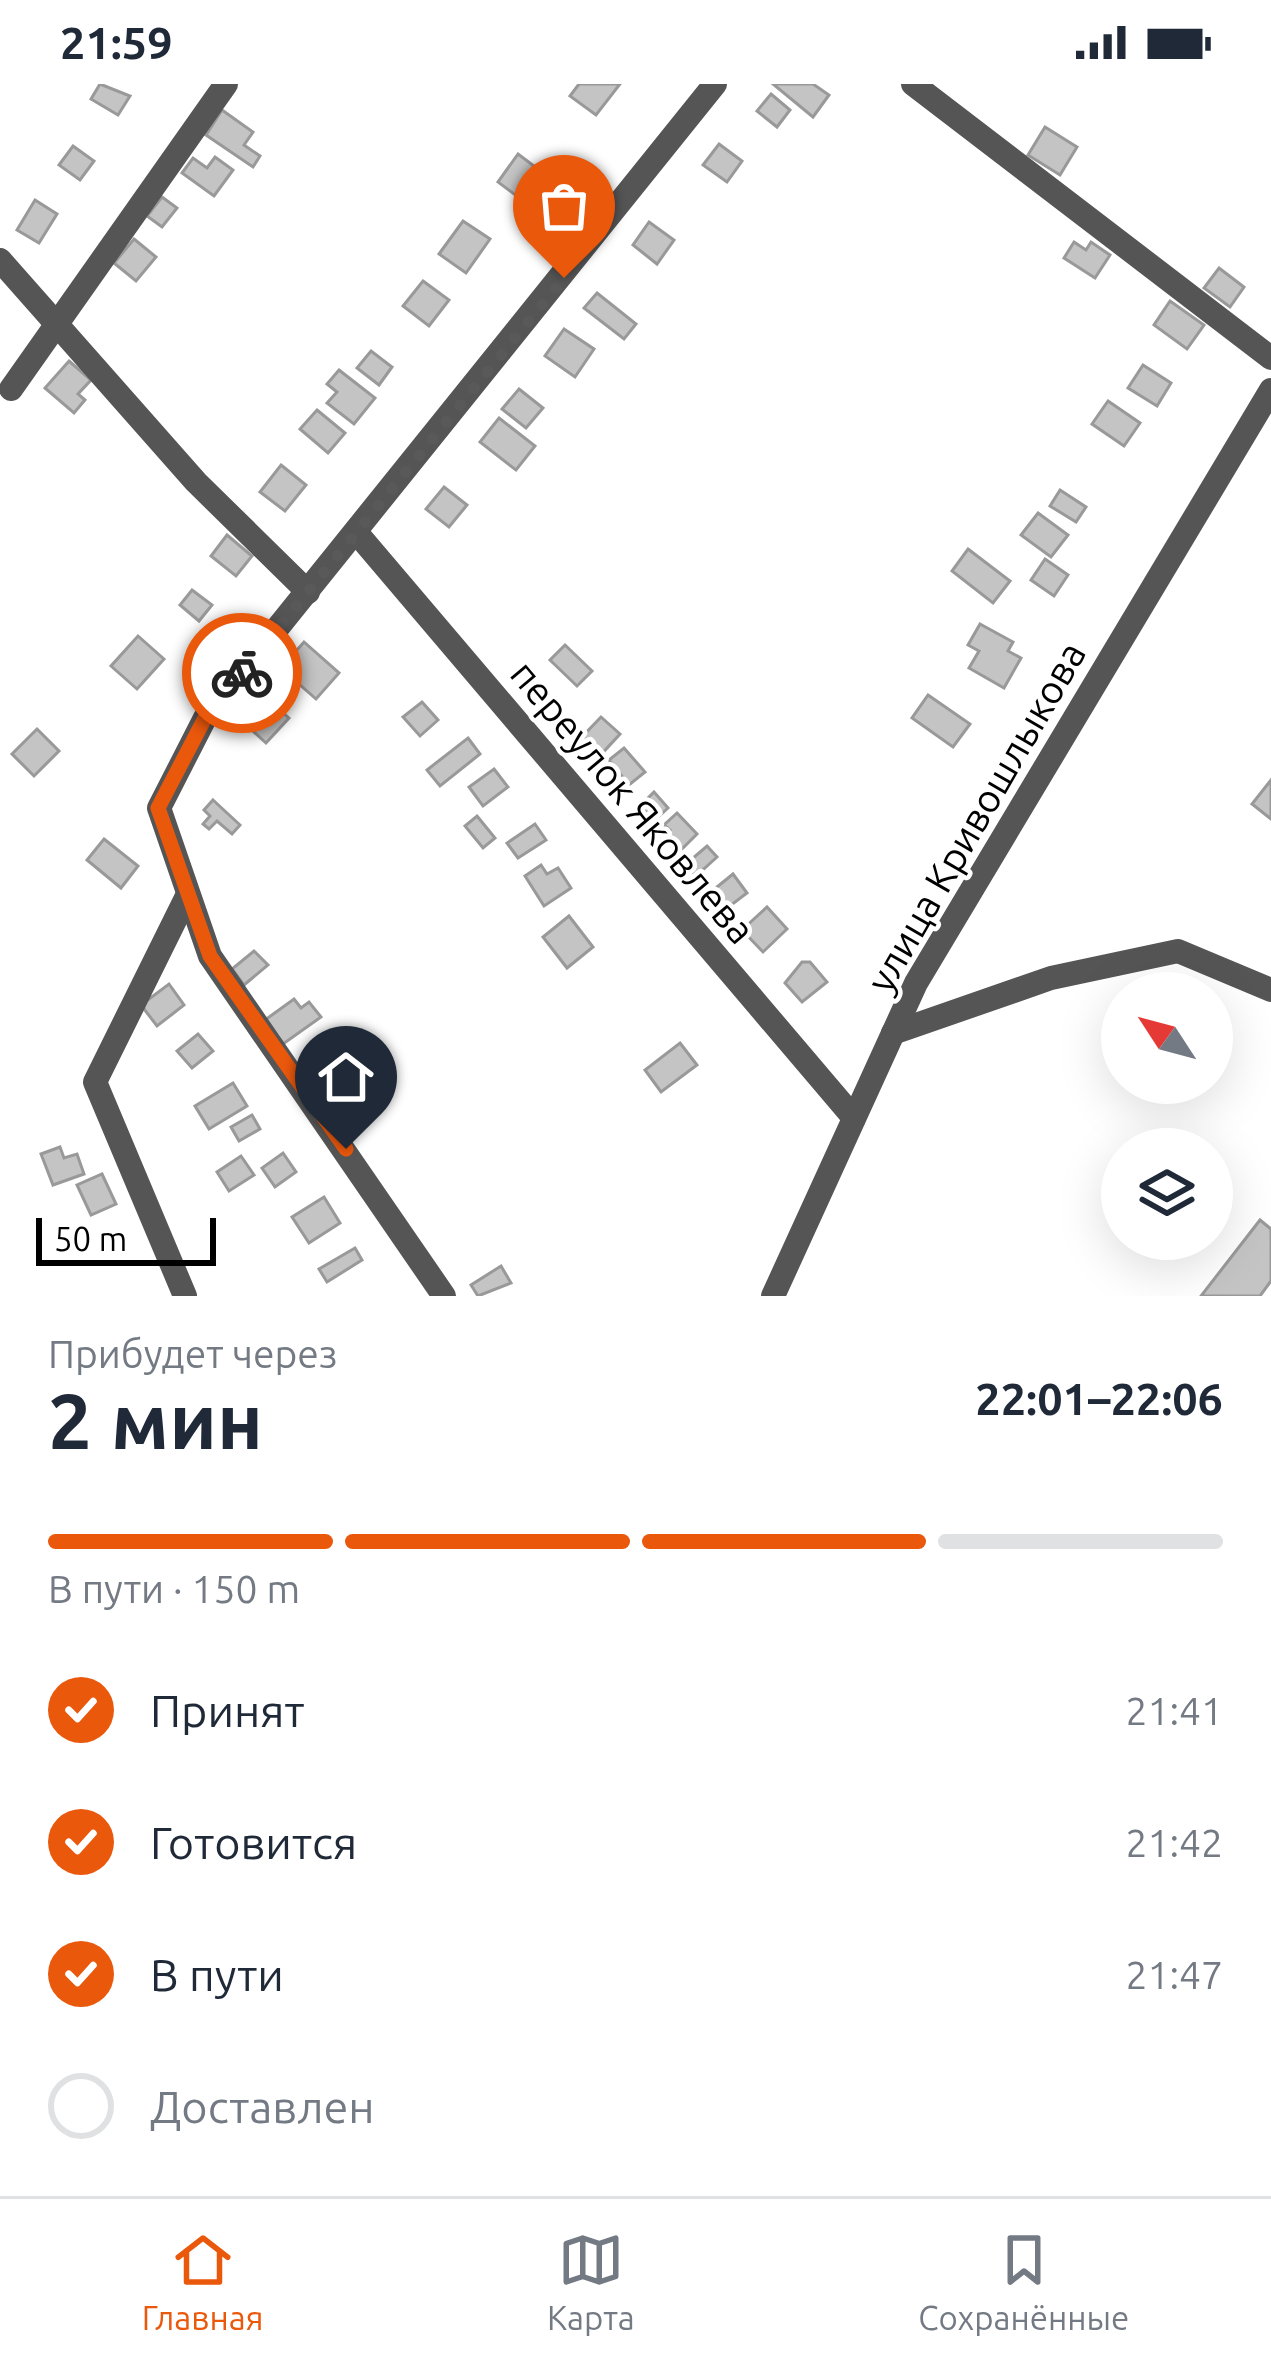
<!DOCTYPE html>
<html lang="ru">
<meta charset="utf-8">
<style>
body{margin:0;font-family:Ubuntu,sans-serif;background:#f6f6f7;color:#1f2937;height:100vh;display:flex;flex-direction:column;font-size:45px;white-space:nowrap}
*{box-sizing:border-box;margin:0}
p{font-size:39px;color:#747a83}
.icon{flex:none;width:66px;height:66px;fill:none;stroke:currentColor;stroke-width:2;stroke-linecap:round;stroke-linejoin:round}
.map{position:relative;height:1212px;overflow:hidden}
.panel{display:flex;flex-direction:column;background:#fff;flex:1}
.panel>*{flex:none}
.needle{width:78px;rotate:306deg}
.controls{position:absolute;left:1101px;top:888px;display:grid;gap:24px}
.controls a{display:grid;place-items:center;width:132px;height:132px;border-radius:50%;background:#fff;box-shadow:0 12px 48px #0002;font-size:60px}
.scale{position:absolute;left:36px;bottom:30px;width:180px;box-sizing:border-box;padding-left:12px;border:6px solid #000;border-top:0;font-size:33px;line-height:42px;white-space:nowrap;color:#000;-webkit-text-stroke:9px #fff;paint-order:stroke}
.pin{position:absolute;display:grid;place-items:center;width:102px;height:102px;color:#fff;margin:-123px -51px;border-radius:50% 50% 50% 0;rotate:-45deg;box-shadow:0 0 12px #0007}
.pin .icon{rotate:45deg}
.courier{position:absolute;display:grid;place-items:center;width:120px;height:120px;margin:-60px;border:9px solid #ea580c;border-radius:50%;background:#fff;color:#222;box-shadow:0 3px 15px #0007}
.summary em{font-style:normal;font-weight:700}
.summary div{display:flex;flex-direction:column-reverse}
.summary{display:flex;align-items:center;justify-content:space-between;height:204px;padding:0 48px}
h1{font-size:78px;font-weight:700;line-height:90px}
.bar{display:grid;grid-template-columns:repeat(4,1fr);gap:18px 12px;align-content:center;height:144px;padding:0 48px}
.bar i{height:15px;border-radius:9px;background:#e0e1e3}
.bar .on{background:#ea580c}
.bar p{grid-column:span 4}
ol{padding:0 48px;list-style:none}
li{display:flex;align-items:center;gap:36px;height:132px}
li p{margin-inline-start:auto}
li .icon{padding:12px;border-radius:50%;background:#ea580c;color:#fff;stroke-width:4}
li:last-child{color:#747a83}
li i{width:66px;height:66px;border:6px solid #e0e1e3;border-radius:50%}
.status{display:flex;justify-content:space-between;align-items:center;height:84px;padding:0 60px;background:#fff;direction:ltr}
.status svg{height:33px;fill:currentColor}
.menu{display:flex;justify-content:space-around;align-items:center;height:168px;border-top:3px solid #e0e1e3;background:#fff;font-size:33px;color:#747a83}
.menu a{display:grid;justify-items:center;gap:6px}
.menu .on{color:#ea580c}
.map>svg:first-child{display:block}
.building{fill:#c4c4c4;stroke:#999;stroke-width:3}
.lines{fill:none;stroke-linecap:round;stroke-linejoin:round}
.minor{stroke:#555;stroke-width:24}
.done{stroke:#595959;stroke-width:12;stroke-dasharray:0 21.6}
.route{stroke:#ea580c;stroke-width:15}
.labels{text-anchor:middle;stroke-width:9;stroke-linejoin:round;paint-order:stroke}
.street-label{font-size:39px;fill:#000;stroke:#fff}
</style>
<div class="status"><b>21:59</b><svg viewBox="0 0 49 12"><path d="M0 12V9h3v3zM5 12V6h3v6zM10 12V3h3v9zM15 12V0h3v12zM26 1h20v11H26zM47 4h2v5h-2z"/></svg></div>
<div class="map">
<svg width="1271" height="1212" viewBox="0 0 1271 1212">
<rect width="100%" height="100%" fill="#fff"/>
<g class="building">
<path d="M100,0L130,12L118,31L91,15Z"/>
<path d="M579,0H620L596,31L570,12Z"/>
<path d="M773,0H813L829,11L813,33Z"/>
<path d="M771,10L790,26L777,43L757,27Z"/>
<path d="M222,26L253,48L244,61L260,72L253,83L206,51Z"/>
<path d="M1045,43L1077,63L1060,91L1028,71Z"/>
<path d="M719,60L742,77L727,98L703,81Z"/>
<path d="M73,62L94,77L80,96L59,81Z"/>
<path d="M518,70L542,88L522,116L498,98Z"/>
<path d="M215,73L233,86L214,112L182,89L193,74L207,84Z"/>
<path d="M162,113L177,124L162,143L147,132Z"/>
<path d="M35,116L57,130L39,159L17,146Z"/>
<path d="M463,137L490,155L466,189L439,170Z"/>
<path d="M649,138L674,156L657,180L633,161Z"/>
<path d="M134,155L156,173L136,197L114,179Z"/>
<path d="M1074,158L1086,166L1091,158L1110,171L1095,194L1064,174Z"/>
<path d="M1219,184L1244,203L1230,223L1204,204Z"/>
<path d="M423,197L449,216L429,242L403,222Z"/>
<path d="M597,209L636,240L624,255L584,224Z"/>
<path d="M1170,217L1204,241L1187,265L1154,241Z"/>
<path d="M564,245L594,265L575,293L545,272Z"/>
<path d="M371,267L392,283L379,301L357,284Z"/>
<path d="M69,277L91,296L78,310L85,316L74,329L45,304Z"/>
<path d="M1143,281L1171,299L1157,322L1128,304Z"/>
<path d="M339,286L375,314L354,340L327,319L337,308L327,300Z"/>
<path d="M519,305L543,324L526,344L502,325Z"/>
<path d="M1108,317L1140,339L1124,362L1092,340Z"/>
<path d="M317,326L345,349L328,369L300,345Z"/>
<path d="M499,334L535,362L516,386L480,358Z"/>
<path d="M281,381L306,401L285,427L260,408Z"/>
<path d="M444,403L467,421L449,443L426,425Z"/>
<path d="M1060,406L1086,423L1076,438L1050,422Z"/>
<path d="M1038,429L1068,451L1051,473L1021,451Z"/>
<path d="M227,451L252,472L236,492L211,472Z"/>
<path d="M968,465L1010,497L993,519L952,487Z"/>
<path d="M1045,475L1068,491L1054,512L1031,496Z"/>
<path d="M192,506L212,521L199,537L180,521Z"/>
<path d="M980,540L1013,558L1008,567L1021,574L1004,604L969,584L979,567L968,561Z"/>
<path d="M138,552L164,575L137,605L111,582Z"/>
<path d="M304,558L339,589L316,615L281,584Z"/>
<path d="M565,561L592,587L577,602L550,576Z"/>
<path d="M928,611L970,640L953,663L912,634Z"/>
<path d="M265,613L289,634L266,659L243,638Z"/>
<path d="M422,618L438,636L420,652L403,633Z"/>
<path d="M601,633L620,650L596,676L577,658Z"/>
<path d="M37,645L59,667L34,692L12,670Z"/>
<path d="M468,654L480,670L440,702L427,686Z"/>
<path d="M624,664L645,688L629,701L609,676Z"/>
<path d="M494,685L508,703L483,722L469,703Z"/>
<path d="M1271,696V735L1252,720Z"/>
<path d="M654,708L668,724L654,737L640,722Z"/>
<path d="M213,716L240,741L232,750L217,737L209,745L203,740L210,732L204,726Z"/>
<path d="M677,729L697,750L678,769L662,753L670,746L664,741Z"/>
<path d="M477,732L495,754L483,764L465,742Z"/>
<path d="M535,740L546,756L518,774L507,759Z"/>
<path d="M104,755L138,782L121,804L87,776Z"/>
<path d="M707,762L717,773L696,792L686,780Z"/>
<path d="M541,781L547,790L558,784L571,804L544,822L525,792Z"/>
<path d="M733,790L747,809L726,825L712,807Z"/>
<path d="M767,823L787,845L763,868L742,846Z"/>
<path d="M569,832L593,863L567,884L543,853Z"/>
<path d="M254,867L268,881L244,901L232,885Z"/>
<path d="M802,878H810L827,898L802,918L785,899Z"/>
<path d="M169,900L184,921L157,942L141,921Z"/>
<path d="M294,915L301,924L309,918L321,933L283,960L265,936Z"/>
<path d="M198,950L213,967L192,984L177,967Z"/>
<path d="M680,959L697,981L661,1008L645,986Z"/>
<path d="M341,975L356,995L331,1014L316,994Z"/>
<path d="M233,999L247,1022L209,1045L195,1022Z"/>
<path d="M252,1031L260,1045L239,1057L231,1043Z"/>
<path d="M60,1063L64,1074L77,1070L84,1090L53,1101L41,1070Z"/>
<path d="M283,1069L296,1088L275,1103L262,1084Z"/>
<path d="M241,1072L254,1091L229,1107L217,1088Z"/>
<path d="M102,1090L116,1120L91,1131L77,1101Z"/>
<path d="M324,1113L340,1139L309,1159L292,1133Z"/>
<path d="M1260,1136L1271,1145V1197L1260,1212H1201Z"/>
<path d="M355,1164L362,1176L327,1198L319,1185Z"/>
<path d="M501,1182L511,1199L478,1212L471,1201Z"/>
</g>
<g class="lines">
<g class="minor">
<path d="M913,0L1271,274"/>
<path d="M0,176L196,398L308,508"/>
<path d="M11,305L226,0"/>
<path d="M356,448L854,1034"/>
<path d="M893,949L1051,894L1178,867L1271,906"/>
<path d="M185,1212L95,998L188,810"/>
<path d="M444,1212L210,872L159,724L205,634L715,0"/>
<path d="M773,1212L916,899L1271,306"/>
</g>
</g>
<g class="lines">
<path class="done" d="M242,589L564,194"/>
<path class="route" d="M242,589L205,634L158,724L210,872L346,1065"/>
</g>
<g class="labels">
<g class="street-label">
<text transform="translate(633 718) rotate(50)" y="14">переулок Яковлева</text>
<text transform="translate(976 733) rotate(-60)" y="14">улица Кривошлыкова</text>
</g>
</g>
</svg>
<div class="controls">
<a><svg class="needle" viewBox="-14 -14 28 28"><path d="M0-13l5 13h-10z" fill="#e53935"/><path d="M0 13l5-13h-10z" fill="#747a83"/></svg></a>
<a><svg class="icon" aria-label="layers" viewBox="0 0 24 24"><path d="M12 4l9 5-9 5-9-5zM3 14l9 5 9-5"/></svg></a>
</div>
<div class="scale">50 m</div>
<div class="pin" style="left:564px;top:194px;background:#ea580c"><svg class="icon" aria-label="bag" viewBox="0 0 24 24"><path d="M5 8h14l-1 12H6zM9 8a3 3 0 0 1 6 0"/></svg></div>
<div class="pin" style="left:346px;top:1065px;background:#1f2937"><svg class="icon" aria-label="home" viewBox="0 0 24 24"><path d="M3 11l9-7 9 7M6 9v11h12V9"/></svg></div>
<div class="courier" style="left:242px;top:589px"><svg class="icon" aria-label="bike" viewBox="0 0 24 24"><circle cx="6" cy="16" r="4"/><circle cx="18" cy="16" r="4"/><path d="M6 16l4-8h5l3 8M10 8l3 8H6M13 5h3"/></svg></div>
</div>
<section class="panel">
<div class="summary"><div><h1>2 мин</h1><p>Прибудет через</p></div><em>22:01–22:06</em></div>
<div class="bar"><i class="on"></i><i class="on"></i><i class="on"></i><i></i><p>В пути · 150 m</p></div>
<ol>
<li><svg class="icon" aria-label="check" viewBox="0 0 24 24"><path d="M5 12l5 5 9-10"/></svg>Принят<p>21:41</p></li>
<li><svg class="icon" aria-label="check" viewBox="0 0 24 24"><path d="M5 12l5 5 9-10"/></svg>Готовится<p>21:42</p></li>
<li><svg class="icon" aria-label="check" viewBox="0 0 24 24"><path d="M5 12l5 5 9-10"/></svg>В пути<p>21:47</p></li>
<li><i></i>Доставлен</li>
</ol>
</section>
<nav class="menu">
<a class="on"><svg class="icon" aria-label="home" viewBox="0 0 24 24"><path d="M3 11l9-7 9 7M6 9v11h12V9"/></svg>Главная</a>
<a><svg class="icon" aria-label="map" viewBox="0 0 24 24"><path d="M3 6l6-2 6 2 6-2v14l-6 2-6-2-6 2zM9 4v14M15 6v14"/></svg>Карта</a>
<a><svg class="icon" aria-label="saved" viewBox="0 0 24 24"><path d="M7 4h10v16l-5-4-5 4z"/></svg>Сохранённые</a>
</nav>
